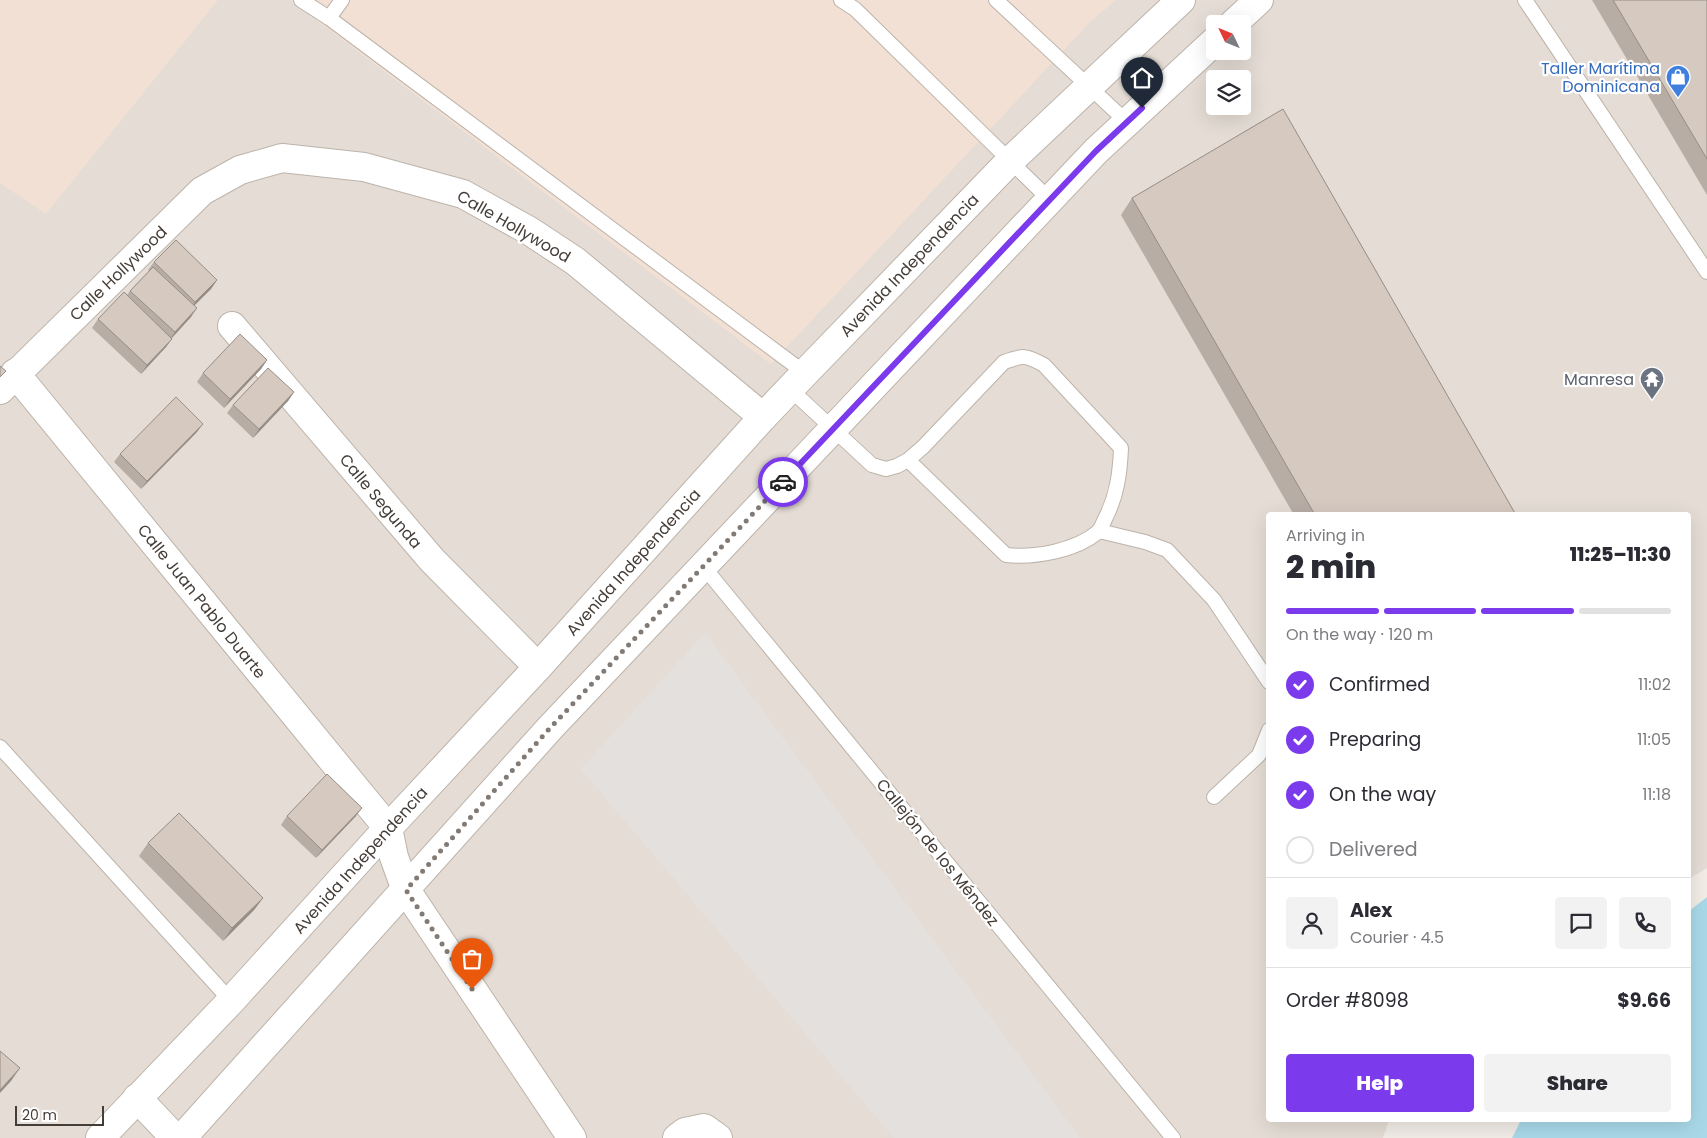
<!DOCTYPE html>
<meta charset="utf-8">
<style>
body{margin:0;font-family:Poppins,sans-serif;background:#f2f2f3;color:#2b2b33;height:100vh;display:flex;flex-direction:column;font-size:19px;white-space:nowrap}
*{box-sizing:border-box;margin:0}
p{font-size:16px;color:#7c7c81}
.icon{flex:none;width:28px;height:28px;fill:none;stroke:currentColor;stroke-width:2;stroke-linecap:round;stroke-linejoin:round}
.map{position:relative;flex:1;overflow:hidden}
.panel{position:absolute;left:1266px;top:512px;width:425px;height:610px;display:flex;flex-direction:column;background:#fff;border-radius:5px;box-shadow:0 5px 20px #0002}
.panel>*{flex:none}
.needle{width:32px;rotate:313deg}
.buttons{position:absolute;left:1206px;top:15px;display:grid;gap:10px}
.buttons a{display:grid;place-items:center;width:45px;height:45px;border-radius:5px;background:#fff;box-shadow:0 5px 20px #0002;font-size:25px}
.scale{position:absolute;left:15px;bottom:12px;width:89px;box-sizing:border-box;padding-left:5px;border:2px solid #443c37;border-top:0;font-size:14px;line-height:18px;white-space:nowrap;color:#443c37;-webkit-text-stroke:4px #fff;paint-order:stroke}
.pin{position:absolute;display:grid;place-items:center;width:42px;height:42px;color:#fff;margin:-51px -21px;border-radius:50% 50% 50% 0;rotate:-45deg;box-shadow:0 0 5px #0007}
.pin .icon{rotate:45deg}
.courier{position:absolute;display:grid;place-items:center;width:50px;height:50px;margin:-25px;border:4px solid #7c3aed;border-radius:50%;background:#fff;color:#222;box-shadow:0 1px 6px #0007}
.headline em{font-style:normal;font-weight:800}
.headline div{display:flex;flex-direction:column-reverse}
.headline{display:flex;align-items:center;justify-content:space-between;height:85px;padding:0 20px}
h1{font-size:32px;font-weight:800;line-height:38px}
.bar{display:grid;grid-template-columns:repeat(4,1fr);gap:8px 5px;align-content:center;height:60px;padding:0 20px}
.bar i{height:6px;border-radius:4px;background:#e1e1e2}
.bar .current{background:#7c3aed}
.bar p{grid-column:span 4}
.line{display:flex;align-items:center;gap:12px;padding:0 20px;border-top:1px solid #e1e1e2}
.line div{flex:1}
.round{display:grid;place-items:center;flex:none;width:52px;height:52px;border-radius:5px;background:#f2f2f3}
ol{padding:0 20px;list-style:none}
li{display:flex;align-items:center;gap:15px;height:55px}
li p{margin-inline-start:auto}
li .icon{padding:5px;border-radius:50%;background:#7c3aed;color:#fff;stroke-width:4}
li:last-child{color:#7c7c81}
li i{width:28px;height:28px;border:2px solid #e1e1e2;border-radius:50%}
.action{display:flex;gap:10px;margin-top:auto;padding:10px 20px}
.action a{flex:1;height:58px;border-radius:5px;background:#7c3aed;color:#fff;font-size:20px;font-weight:800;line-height:58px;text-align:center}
.action a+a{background:#f2f2f3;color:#2b2b33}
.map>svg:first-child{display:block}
.residential{fill:#e5ddd5;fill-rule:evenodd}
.commercial{fill:#f2e0d4}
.parking{fill:#e3e0de}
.water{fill:#a9d9e9}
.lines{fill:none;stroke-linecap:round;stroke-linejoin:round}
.service-casing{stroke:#bcb3aa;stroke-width:16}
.minor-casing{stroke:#bcb3aa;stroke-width:30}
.tertiary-casing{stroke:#bcb3aa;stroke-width:30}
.service{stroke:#fff;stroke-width:14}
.minor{stroke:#fff;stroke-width:28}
.tertiary{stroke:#fff;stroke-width:28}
.wall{fill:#b7ada5}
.shaded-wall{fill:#958d86}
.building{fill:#d5c9c0;stroke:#958d86}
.done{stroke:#817a75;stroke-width:5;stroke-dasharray:0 9}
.route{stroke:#7c3aed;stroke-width:6}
.labels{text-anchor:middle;stroke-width:4.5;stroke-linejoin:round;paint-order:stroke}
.shop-label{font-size:16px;fill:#366cbe;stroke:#fff;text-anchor:end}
.street-label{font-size:16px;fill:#443c37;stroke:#fff}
.worship-label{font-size:16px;fill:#5b616d;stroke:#fff;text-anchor:end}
</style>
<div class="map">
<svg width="1707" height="1138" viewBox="0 0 1707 1138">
<rect width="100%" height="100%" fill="#f2ede7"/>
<path class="residential" d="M0,0H1707V868L1689,879V515H1269V1120H1389L1383,1138H0ZM1215,24H1242V51H1215ZM1215,79H1242V106H1215Z"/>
<g class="commercial">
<path d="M0,0H218L46,214L0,183Z"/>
<path d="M290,0H1116L1090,22L771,364Z"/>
</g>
<path class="parking" d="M705,633L1080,1138H894L581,769Z"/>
<path class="water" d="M1707,897V1138H1512L1521,1120H1689V911Z"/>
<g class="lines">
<defs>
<g id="service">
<path d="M301,0L329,18L805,373"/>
<path d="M841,0L855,9L1050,200"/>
<path d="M996,0L1127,122"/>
<path d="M1525,0L1707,272"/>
<path d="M329,18L342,0"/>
<path d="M790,389L872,465L886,469L897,466L908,460L923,447L1004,362C1023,355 1026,355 1044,365L1121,448C1120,473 1117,496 1105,519C1103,523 1101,529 1098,532C1075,551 1035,558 1006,555L908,460"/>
<path d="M1099,531L1145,542L1167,550L1214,600L1269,682"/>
<path d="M703,566L1173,1138"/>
<path d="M0,747L231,1001"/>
<path d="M1214,797L1259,755L1269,730"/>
</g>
<g id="minor">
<path d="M232,326L432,560L538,667"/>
<path d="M15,373L388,828L394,857L406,890L572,1138"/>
<path d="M0,390L202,191L240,170L282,158L364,167L463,194L528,230L575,261L763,417"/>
<path d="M677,1138L685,1132L704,1128L718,1138"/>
</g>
<g id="tertiary">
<path d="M1233,24L1259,0"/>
<path d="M137,1098L175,1138"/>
<path d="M100,1138L231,1001L388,828L538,667L763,417L805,373L1010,161L1181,0"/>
<path d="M182,1138L550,728L1096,151L1215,41"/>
</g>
</defs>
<use href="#service" class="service-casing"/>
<use href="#minor" class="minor-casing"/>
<use href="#tertiary" class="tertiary-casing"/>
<use href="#service" class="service"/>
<use href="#minor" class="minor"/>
<use href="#tertiary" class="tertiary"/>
</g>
<g class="wall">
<path d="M1592,0H1707V195Z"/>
<path d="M1132,198L1516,515H1294L1121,215Z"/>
<path d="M154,262L217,280L211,289L194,305L191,317L172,338L166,347L141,374L92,328L98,319L127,295L130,291L149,271L148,270Z"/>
<path d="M267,360L261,369L224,408L197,382L203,373Z"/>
<path d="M294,392L288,401L253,438L227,413L233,405Z"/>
<path d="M197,432L141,489L114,462L120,454Z"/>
<path d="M287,816H356L316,858L281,825Z"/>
<path d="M148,843L263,898L254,910L223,941L139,856Z"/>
</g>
<g class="shaded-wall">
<path d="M217,280L211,289L189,311L195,302Z"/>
<path d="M197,308L191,317L169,341L175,332Z"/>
<path d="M172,339L166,347L141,374L147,365Z"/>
<path d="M267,360L261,369L224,408L230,399Z"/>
<path d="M294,392L288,401L253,438L259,429Z"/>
<path d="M203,424L197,432L141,489L147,481Z"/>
<path d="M362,808L356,816L316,858L322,850Z"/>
<path d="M263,898L254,910L223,941L232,928Z"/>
<path d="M20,1068L11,1081L0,1093V1090Z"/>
</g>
<g class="building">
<path d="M1613,0H1707V159Z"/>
<path d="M1283,109L1516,515H1315L1132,198Z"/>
<path d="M176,240L217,280L195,302L154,262Z"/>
<path d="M153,267L197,308L175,332L130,291Z"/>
<path d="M124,292L172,339L147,365L98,319Z"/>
<path d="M240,334L267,360L230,399L203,373Z"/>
<path d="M0,366L6,371L0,377Z"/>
<path d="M268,368L294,392L259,429L233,405Z"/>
<path d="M176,397L203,424L147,481L120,454Z"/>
<path d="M327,774L362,808L322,850L287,816Z"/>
<path d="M179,813L263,898L232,928L148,843Z"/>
<path d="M0,1051L20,1068L0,1090Z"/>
</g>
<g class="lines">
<path class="done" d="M472,989L406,890L550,728L783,482"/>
<path class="route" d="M783,482L1096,151L1142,108"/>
</g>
<defs>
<symbol id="shop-pin" viewBox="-11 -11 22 30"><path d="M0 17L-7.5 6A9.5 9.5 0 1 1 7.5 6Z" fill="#3f7fe0" stroke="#fff"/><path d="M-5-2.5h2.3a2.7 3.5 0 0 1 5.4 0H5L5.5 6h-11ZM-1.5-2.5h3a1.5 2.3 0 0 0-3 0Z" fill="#fff"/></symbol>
<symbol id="temple-pin" viewBox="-11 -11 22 30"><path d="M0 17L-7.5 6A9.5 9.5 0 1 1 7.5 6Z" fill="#6b7280" stroke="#fff"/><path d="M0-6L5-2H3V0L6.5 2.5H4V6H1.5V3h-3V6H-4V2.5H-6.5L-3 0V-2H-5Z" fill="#fff"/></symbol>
</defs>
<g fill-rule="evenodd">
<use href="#shop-pin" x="1664" y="63" width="28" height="38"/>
<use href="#temple-pin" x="1638" y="365" width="28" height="38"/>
</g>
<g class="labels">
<g class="shop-label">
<text x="1660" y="74">Taller Marítima<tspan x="1660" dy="18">Dominicana</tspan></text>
</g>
<g class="street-label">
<text transform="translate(514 226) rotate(30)" y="6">Calle Hollywood</text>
<text transform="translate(909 265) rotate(-46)" y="6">Avenida Independencia</text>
<text transform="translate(118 273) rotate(-44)" y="6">Calle Hollywood</text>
<text transform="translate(381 501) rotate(50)" y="6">Calle Segunda</text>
<text transform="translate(633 562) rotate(-48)" y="6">Avenida Independencia</text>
<text transform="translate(202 601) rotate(51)" y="6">Calle Juan Pablo Duarte</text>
<text transform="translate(938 852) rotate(51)" y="6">Callejón de los Méndez</text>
<text transform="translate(360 860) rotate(-48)" y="6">Avenida Independencia</text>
</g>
<g class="worship-label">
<text x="1634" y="385">Manresa</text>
</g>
</g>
</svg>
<div class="buttons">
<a><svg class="needle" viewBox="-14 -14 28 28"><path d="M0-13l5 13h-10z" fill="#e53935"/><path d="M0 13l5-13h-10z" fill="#7c7c81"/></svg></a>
<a><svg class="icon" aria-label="layers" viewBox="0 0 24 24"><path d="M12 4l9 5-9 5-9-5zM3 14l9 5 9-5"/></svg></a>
</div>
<div class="scale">20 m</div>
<div class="pin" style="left:472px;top:989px;background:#ea580c"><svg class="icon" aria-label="bag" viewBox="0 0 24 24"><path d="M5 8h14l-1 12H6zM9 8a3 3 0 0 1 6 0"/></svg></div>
<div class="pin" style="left:1142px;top:108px;background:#1f2937"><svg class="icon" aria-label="home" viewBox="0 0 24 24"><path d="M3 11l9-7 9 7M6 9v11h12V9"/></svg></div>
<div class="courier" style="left:783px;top:482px"><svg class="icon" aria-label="car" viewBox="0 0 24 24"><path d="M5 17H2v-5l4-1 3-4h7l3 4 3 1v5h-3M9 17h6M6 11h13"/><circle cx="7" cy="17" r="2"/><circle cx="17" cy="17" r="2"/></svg></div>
<section class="panel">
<div class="headline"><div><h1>2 min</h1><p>Arriving in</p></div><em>11:25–11:30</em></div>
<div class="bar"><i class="current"></i><i class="current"></i><i class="current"></i><i></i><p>On the way · 120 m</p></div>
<ol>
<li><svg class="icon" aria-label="check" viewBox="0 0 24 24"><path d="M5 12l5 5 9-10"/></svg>Confirmed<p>11:02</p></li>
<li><svg class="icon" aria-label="check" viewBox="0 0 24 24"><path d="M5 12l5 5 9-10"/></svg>Preparing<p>11:05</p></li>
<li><svg class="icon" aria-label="check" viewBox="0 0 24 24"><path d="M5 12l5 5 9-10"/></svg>On the way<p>11:18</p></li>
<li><i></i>Delivered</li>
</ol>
<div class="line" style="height:90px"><a class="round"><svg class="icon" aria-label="person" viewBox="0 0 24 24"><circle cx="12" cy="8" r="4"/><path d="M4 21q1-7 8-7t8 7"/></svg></a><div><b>Alex</b><p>Courier · 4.5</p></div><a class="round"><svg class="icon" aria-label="chat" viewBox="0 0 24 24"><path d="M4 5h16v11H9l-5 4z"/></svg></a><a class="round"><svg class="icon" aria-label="phone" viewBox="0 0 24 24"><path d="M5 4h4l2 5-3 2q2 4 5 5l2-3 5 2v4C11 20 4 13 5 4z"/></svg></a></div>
<div class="line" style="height:65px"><div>Order #8098</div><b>$9.66</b></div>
<div class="action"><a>Help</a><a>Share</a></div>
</section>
</div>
